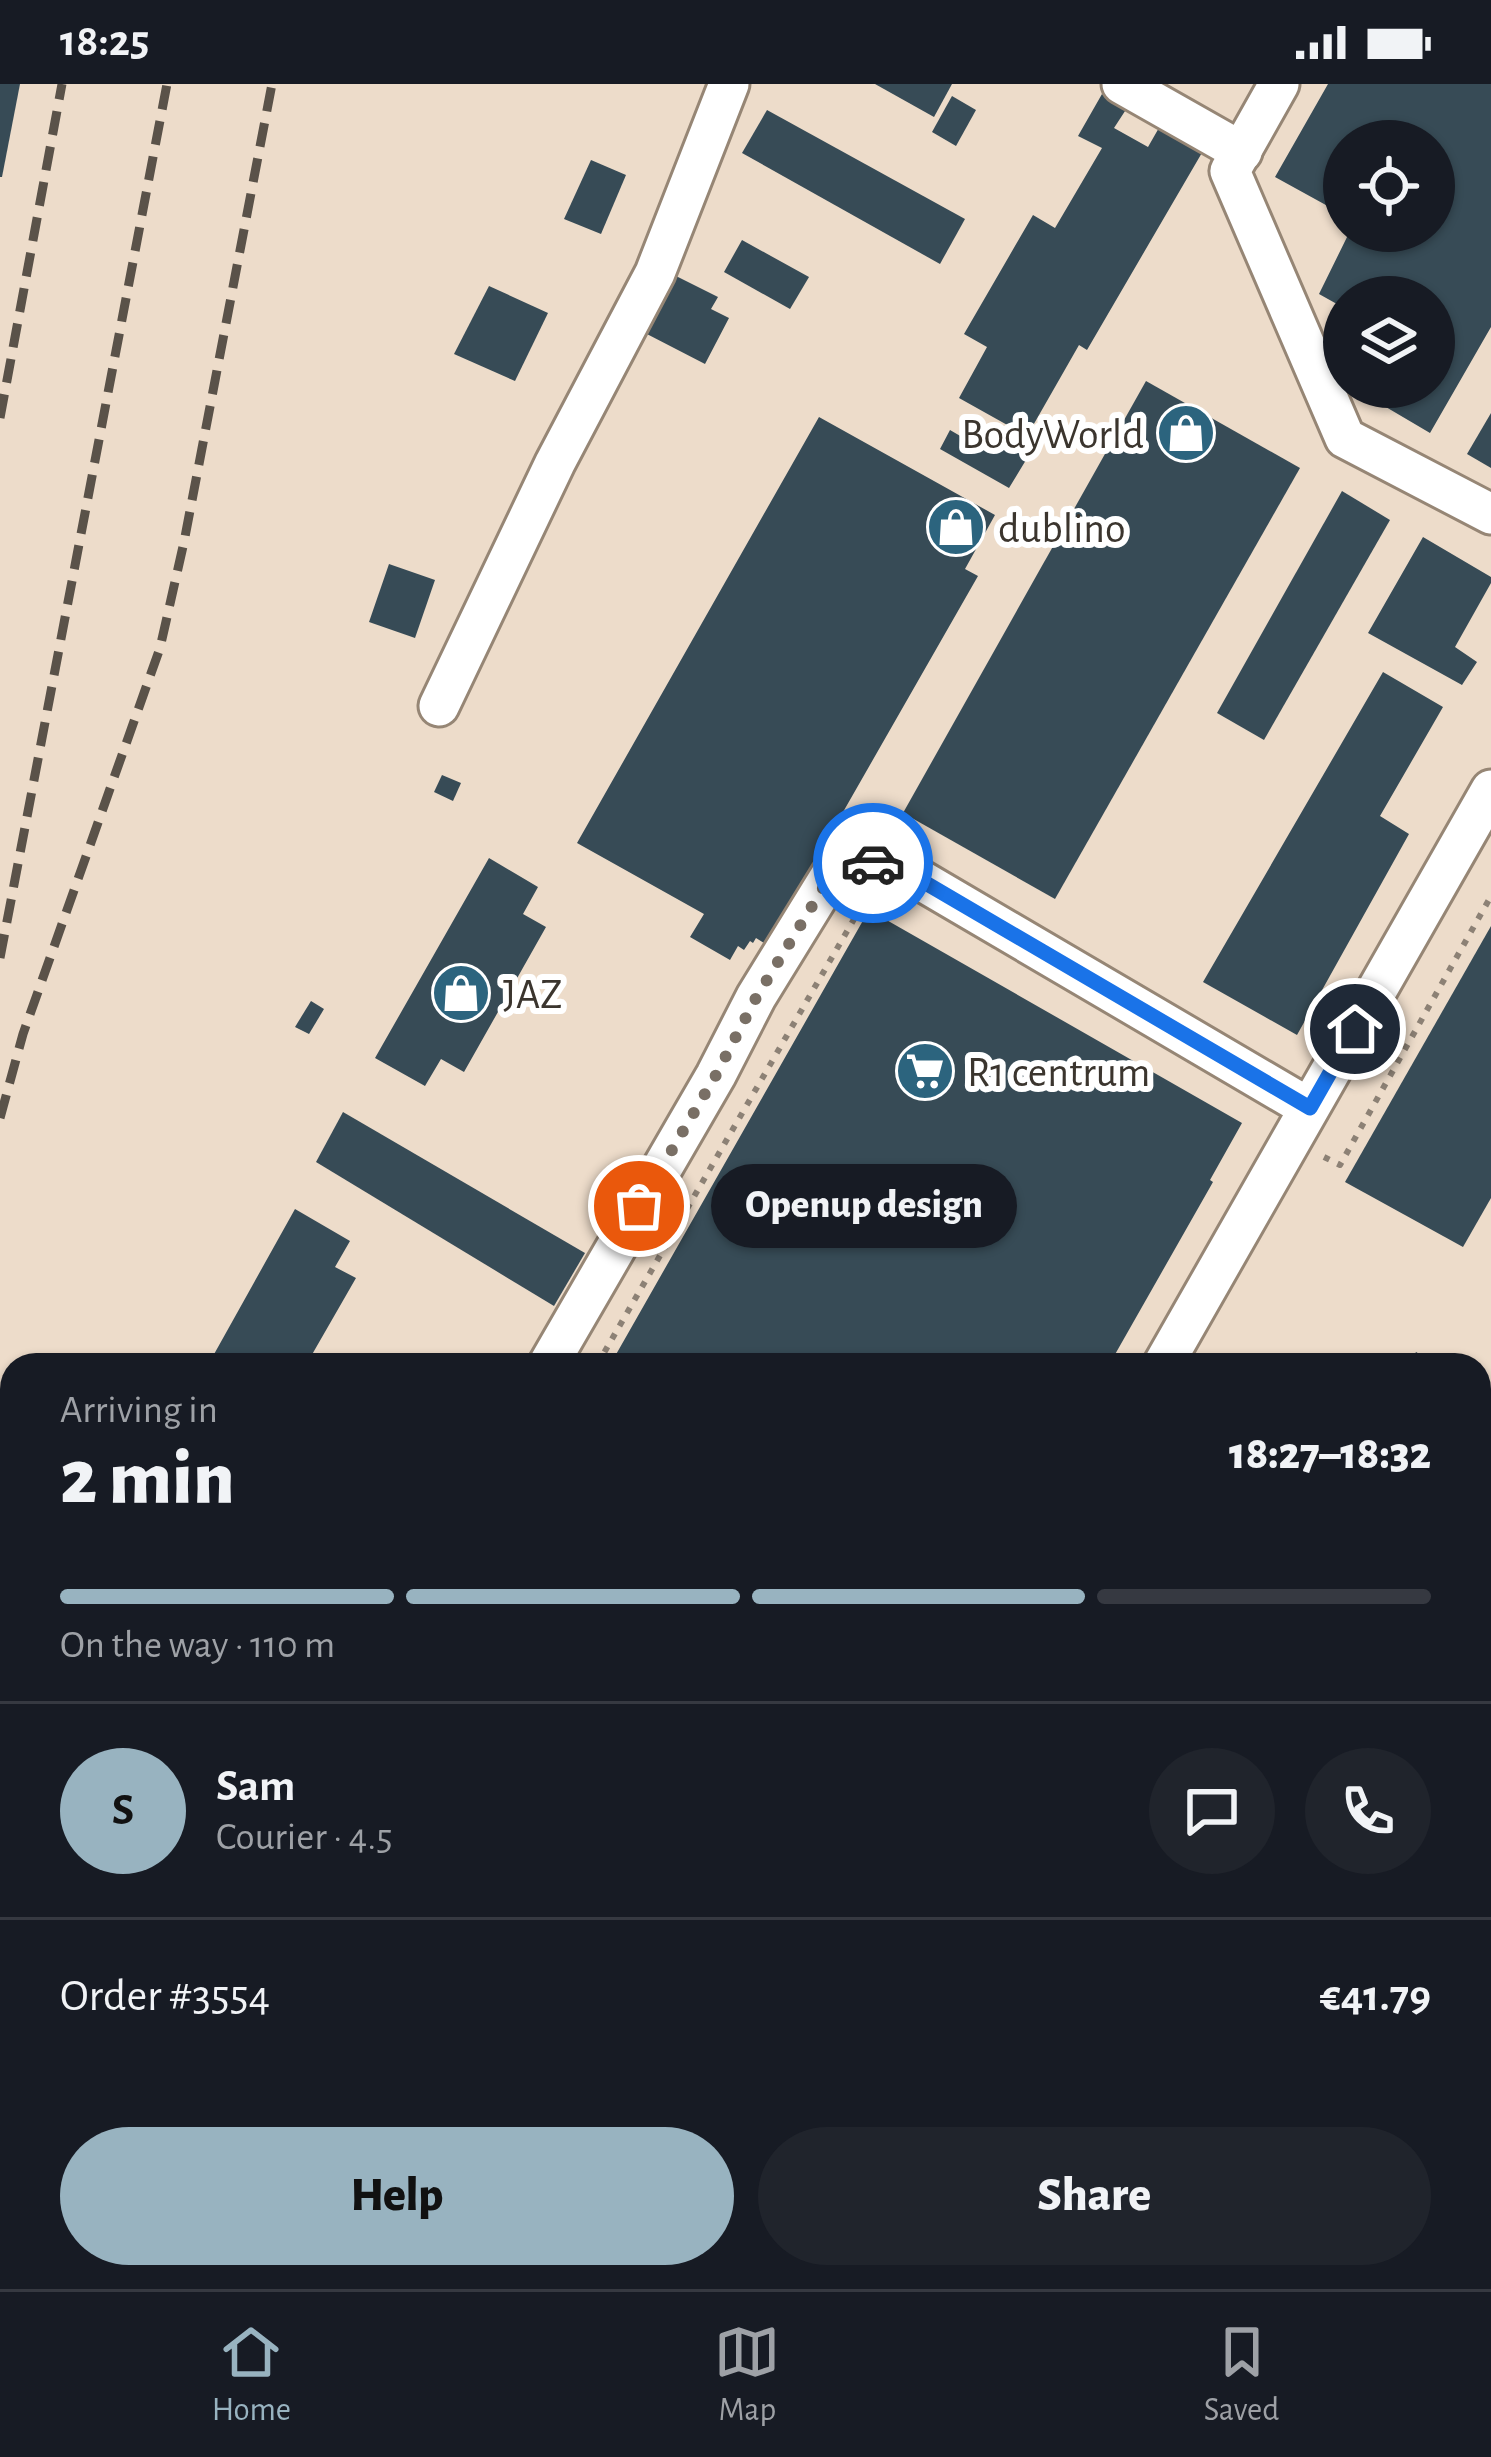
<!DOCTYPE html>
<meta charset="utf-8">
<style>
body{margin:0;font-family:"Alegreya Sans",sans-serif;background:#20242c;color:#f1f3f6;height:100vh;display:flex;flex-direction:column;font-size:45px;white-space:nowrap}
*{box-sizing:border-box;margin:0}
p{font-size:39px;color:#9ea1a6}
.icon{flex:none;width:66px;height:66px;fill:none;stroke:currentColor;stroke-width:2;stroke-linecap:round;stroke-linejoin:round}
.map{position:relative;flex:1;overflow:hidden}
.panel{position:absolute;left:0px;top:1269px;width:1491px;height:936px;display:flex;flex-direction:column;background:#171b24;border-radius:36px 36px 0 0;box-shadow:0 3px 9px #0004}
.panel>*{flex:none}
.buttons{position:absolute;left:1323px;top:36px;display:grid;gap:24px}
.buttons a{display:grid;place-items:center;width:132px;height:132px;border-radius:50%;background:#171b24;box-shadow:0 3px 9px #0004;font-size:60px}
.pin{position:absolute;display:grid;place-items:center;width:102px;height:102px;color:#fff;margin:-51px;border:6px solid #fff;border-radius:50%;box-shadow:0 3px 12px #0007}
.courier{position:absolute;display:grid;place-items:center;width:120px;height:120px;margin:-60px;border:9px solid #1a73e8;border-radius:50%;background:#fff;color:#222;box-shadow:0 3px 15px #0007}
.bubble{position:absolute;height:84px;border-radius:42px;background:#171b24;box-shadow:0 3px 9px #0004;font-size:39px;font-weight:800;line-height:84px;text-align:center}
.head em{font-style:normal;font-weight:800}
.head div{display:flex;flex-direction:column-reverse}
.head{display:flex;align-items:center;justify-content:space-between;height:204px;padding:0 60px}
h1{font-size:78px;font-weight:800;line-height:90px}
.bar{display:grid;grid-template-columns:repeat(4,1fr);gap:18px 12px;align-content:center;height:144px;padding:0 60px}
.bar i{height:15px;border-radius:9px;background:#363941}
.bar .on{background:#98b3c0}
.bar p{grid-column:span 4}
.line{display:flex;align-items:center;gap:30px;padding:0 60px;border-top:3px solid #363941}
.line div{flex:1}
.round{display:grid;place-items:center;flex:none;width:126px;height:126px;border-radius:63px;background:#20242c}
.cta{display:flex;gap:24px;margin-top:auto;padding:24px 60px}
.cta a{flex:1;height:138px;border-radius:72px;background:#98b3c0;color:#111;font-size:48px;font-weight:800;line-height:138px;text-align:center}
.cta a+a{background:#20242c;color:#f1f3f6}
.status{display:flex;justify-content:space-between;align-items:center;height:84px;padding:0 60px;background:#171b24;direction:ltr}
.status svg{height:33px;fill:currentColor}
.tabs{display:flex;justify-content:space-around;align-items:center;height:168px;border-top:3px solid #363941;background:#171b24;font-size:33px;color:#9ea1a6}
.tabs a{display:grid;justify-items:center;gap:6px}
.tabs .on{color:#98b3c0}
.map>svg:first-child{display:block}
.green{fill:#dfb07b}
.building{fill:#374b56}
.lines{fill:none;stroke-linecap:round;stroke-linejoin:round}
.minor-casing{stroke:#968675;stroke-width:45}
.major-casing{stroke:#968675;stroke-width:54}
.path{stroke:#8c8175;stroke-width:6;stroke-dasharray:6 9;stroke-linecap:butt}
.minor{stroke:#fff;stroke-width:39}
.major{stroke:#fff;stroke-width:48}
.rail{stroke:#5a5249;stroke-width:9;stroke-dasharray:24 12;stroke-linecap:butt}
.done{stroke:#796f65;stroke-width:12;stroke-dasharray:0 21.6}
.route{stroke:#1a73e8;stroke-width:15}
.labels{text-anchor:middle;stroke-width:12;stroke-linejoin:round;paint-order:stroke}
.poi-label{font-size:42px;fill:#3b352e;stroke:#fff;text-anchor:start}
</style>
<div class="status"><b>18:25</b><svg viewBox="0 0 49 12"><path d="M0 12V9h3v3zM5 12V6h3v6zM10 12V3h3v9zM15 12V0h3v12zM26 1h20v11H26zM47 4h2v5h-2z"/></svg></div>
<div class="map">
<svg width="1491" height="2205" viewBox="0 0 1491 2205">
<rect width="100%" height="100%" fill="#eddcca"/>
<g class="green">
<path d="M0,2004L12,2009V2075L0,2072Z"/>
<path d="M539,2193H681L698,2197L686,2205H569Z"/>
<path d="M904,2193H1061L1108,2205H951Z"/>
</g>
<g class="building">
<path d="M0,0H20L2,93H0Z"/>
<path d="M875,0H952L934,33Z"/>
<path d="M1328,0H1491V243L1430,349L1352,303H1434V213H1344V224L1319,210L1350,147H1434V57H1344V131L1275,93Z"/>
<path d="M1102,10L1127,24L1114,44L1148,63L1160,42L1203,67L1087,266L1079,261L1027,352L959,314L987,263L964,250L1033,131L1055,144L1102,64L1078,52Z"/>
<path d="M952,12L976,26L956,62L932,48Z"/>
<path d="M767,26L965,135L940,180L742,69Z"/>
<path d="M591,76L626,91L601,150L564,135Z"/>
<path d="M742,156L809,193L790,225L724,188Z"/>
<path d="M672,190L718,213L711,225L729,234L705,280L643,248Z"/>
<path d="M489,202L548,229L515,297L454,270Z"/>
<path d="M1146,297L1300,384L1055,815L903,729Z"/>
<path d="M1491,329V384L1467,370Z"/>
<path d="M819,333L995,431L965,485L978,492L767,861L756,854L753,859L750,857L744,866L738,862L730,876L690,853L704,830L577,759Z"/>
<path d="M970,337L1004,355L1026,376L1009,404L940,365L950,346L962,353Z"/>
<path d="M1342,407L1390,436L1264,656L1217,629Z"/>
<path d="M1423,453L1491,493V499L1455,563L1477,578L1462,601L1368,549Z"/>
<path d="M389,480L435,496L415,554L369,538Z"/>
<path d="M1383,588L1443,623L1380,732L1409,750L1297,951L1203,898Z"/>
<path d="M442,691L461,699L453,717L434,708Z"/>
<path d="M489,774L538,803L523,830L546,843L464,988L441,975L425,1002L375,974Z"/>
<path d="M869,826L1242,1039L1210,1096L1213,1098L1109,1281H610Z"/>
<path d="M1491,842V1114L1463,1163L1345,1098Z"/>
<path d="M311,917L324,925L309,950L295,943Z"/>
<path d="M343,1028L585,1169L554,1222L316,1078Z"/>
<path d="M295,1125L350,1157L335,1183L356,1194L306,1281H208Z"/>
<path d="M1416,1268L1438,1281H1409Z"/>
<path d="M1479,1650L1491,1657V1772L1479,1766Z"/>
<path d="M0,2072L12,2075V2193H248L246,2205H0Z"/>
</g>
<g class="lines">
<defs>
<g id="minor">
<path d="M1122,0L1242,68"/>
<path d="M1279,0L1230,87L1345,354L1491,430"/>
<path d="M439,622L555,379L655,189L729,0"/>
<path d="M548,1281L716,991L756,913L831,791C854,771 873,781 900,784L1309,1024"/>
<path d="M1163,1281L1491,706"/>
<path d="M1479,1435L1491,1396"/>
<path d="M1479,1501L1491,1536"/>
<path d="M512,2193L534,2205"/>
<path d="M388,2205L393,2193"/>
<path d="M735,2205L758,2193"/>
</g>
<g id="major">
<path d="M0,1865L12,1870"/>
<path d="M0,1949L12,1954"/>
<path d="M817,2193L865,2205"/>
<path d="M1151,2193L1196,2205"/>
</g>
</defs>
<use href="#minor" class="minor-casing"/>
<use href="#major" class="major-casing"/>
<g class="path">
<path d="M1324,1073L1340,1081L1491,812"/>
<path d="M597,1281L865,816"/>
<path d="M983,2205L986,2193"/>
</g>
<use href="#minor" class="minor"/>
<use href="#major" class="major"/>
<g class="rail">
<path d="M0,334L62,0"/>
<path d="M0,874L167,0"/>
<path d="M0,1034L23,950L160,564L184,458L272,0"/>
</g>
</g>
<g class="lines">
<path class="done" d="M639,1122L716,991L756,914L831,791C844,780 856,775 873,779"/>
<path class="route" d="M873,779L900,784L1310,1024L1355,945"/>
</g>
<defs>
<symbol id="shop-disc" viewBox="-11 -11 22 22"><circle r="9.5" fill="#2c647e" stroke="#fff"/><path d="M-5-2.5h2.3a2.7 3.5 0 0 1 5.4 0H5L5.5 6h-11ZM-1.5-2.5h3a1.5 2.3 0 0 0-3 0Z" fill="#fff"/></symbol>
<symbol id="supermarket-disc" viewBox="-11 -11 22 22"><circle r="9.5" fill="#2c647e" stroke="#fff"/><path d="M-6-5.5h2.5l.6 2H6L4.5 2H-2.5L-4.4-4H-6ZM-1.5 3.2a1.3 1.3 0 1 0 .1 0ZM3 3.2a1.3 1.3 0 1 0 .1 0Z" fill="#fff"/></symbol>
</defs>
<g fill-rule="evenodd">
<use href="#shop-disc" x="1153" y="316" width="66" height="66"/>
<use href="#shop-disc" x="923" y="410" width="66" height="66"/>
<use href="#shop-disc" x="428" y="876" width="66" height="66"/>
<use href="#supermarket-disc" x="892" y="954" width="66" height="66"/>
</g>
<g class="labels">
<g class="poi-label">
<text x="1144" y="364" text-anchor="end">BodyWorld</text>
<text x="998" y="458">dublino</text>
<text x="503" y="924">JAZ</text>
<text x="967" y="1002">R1 centrum</text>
</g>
</g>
</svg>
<div class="buttons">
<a><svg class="icon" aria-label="locate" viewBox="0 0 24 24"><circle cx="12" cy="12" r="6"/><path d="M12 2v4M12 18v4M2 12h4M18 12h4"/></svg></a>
<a><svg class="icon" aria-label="layers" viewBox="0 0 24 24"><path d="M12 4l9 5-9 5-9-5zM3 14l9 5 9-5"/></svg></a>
</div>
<div class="pin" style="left:639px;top:1122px;background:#ea580c"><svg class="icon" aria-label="bag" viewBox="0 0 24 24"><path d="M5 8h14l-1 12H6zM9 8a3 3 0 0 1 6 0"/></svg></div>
<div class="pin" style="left:1355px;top:945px;background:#1f2937"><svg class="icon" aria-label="home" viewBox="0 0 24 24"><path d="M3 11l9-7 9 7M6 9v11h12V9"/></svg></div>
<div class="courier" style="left:873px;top:779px"><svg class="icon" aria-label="car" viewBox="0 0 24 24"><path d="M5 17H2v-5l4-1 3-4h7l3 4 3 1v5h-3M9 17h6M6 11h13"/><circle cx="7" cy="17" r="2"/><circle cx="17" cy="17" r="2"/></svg></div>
<div class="bubble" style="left:711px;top:1080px;width:306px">Openup design</div>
<section class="panel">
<div class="head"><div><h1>2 min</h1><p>Arriving in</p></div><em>18:27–18:32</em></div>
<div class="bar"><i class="on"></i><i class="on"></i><i class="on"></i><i></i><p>On the way · 110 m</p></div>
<div class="line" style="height:216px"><b class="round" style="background:#98b3c0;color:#111">S</b><div><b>Sam</b><p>Courier · 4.5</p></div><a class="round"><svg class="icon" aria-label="chat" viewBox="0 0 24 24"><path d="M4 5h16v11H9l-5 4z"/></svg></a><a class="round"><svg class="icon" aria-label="phone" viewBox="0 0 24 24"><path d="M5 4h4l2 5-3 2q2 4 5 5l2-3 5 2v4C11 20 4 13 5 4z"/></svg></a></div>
<div class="line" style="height:156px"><div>Order #3554</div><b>€41.79</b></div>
<div class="cta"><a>Help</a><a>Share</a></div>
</section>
</div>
<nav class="tabs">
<a class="on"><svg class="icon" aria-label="home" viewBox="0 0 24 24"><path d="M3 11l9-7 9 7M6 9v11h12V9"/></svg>Home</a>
<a><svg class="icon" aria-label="map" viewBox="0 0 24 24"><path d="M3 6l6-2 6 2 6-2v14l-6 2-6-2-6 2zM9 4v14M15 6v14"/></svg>Map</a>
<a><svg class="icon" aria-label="saved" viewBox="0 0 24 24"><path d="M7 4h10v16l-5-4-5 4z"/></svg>Saved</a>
</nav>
